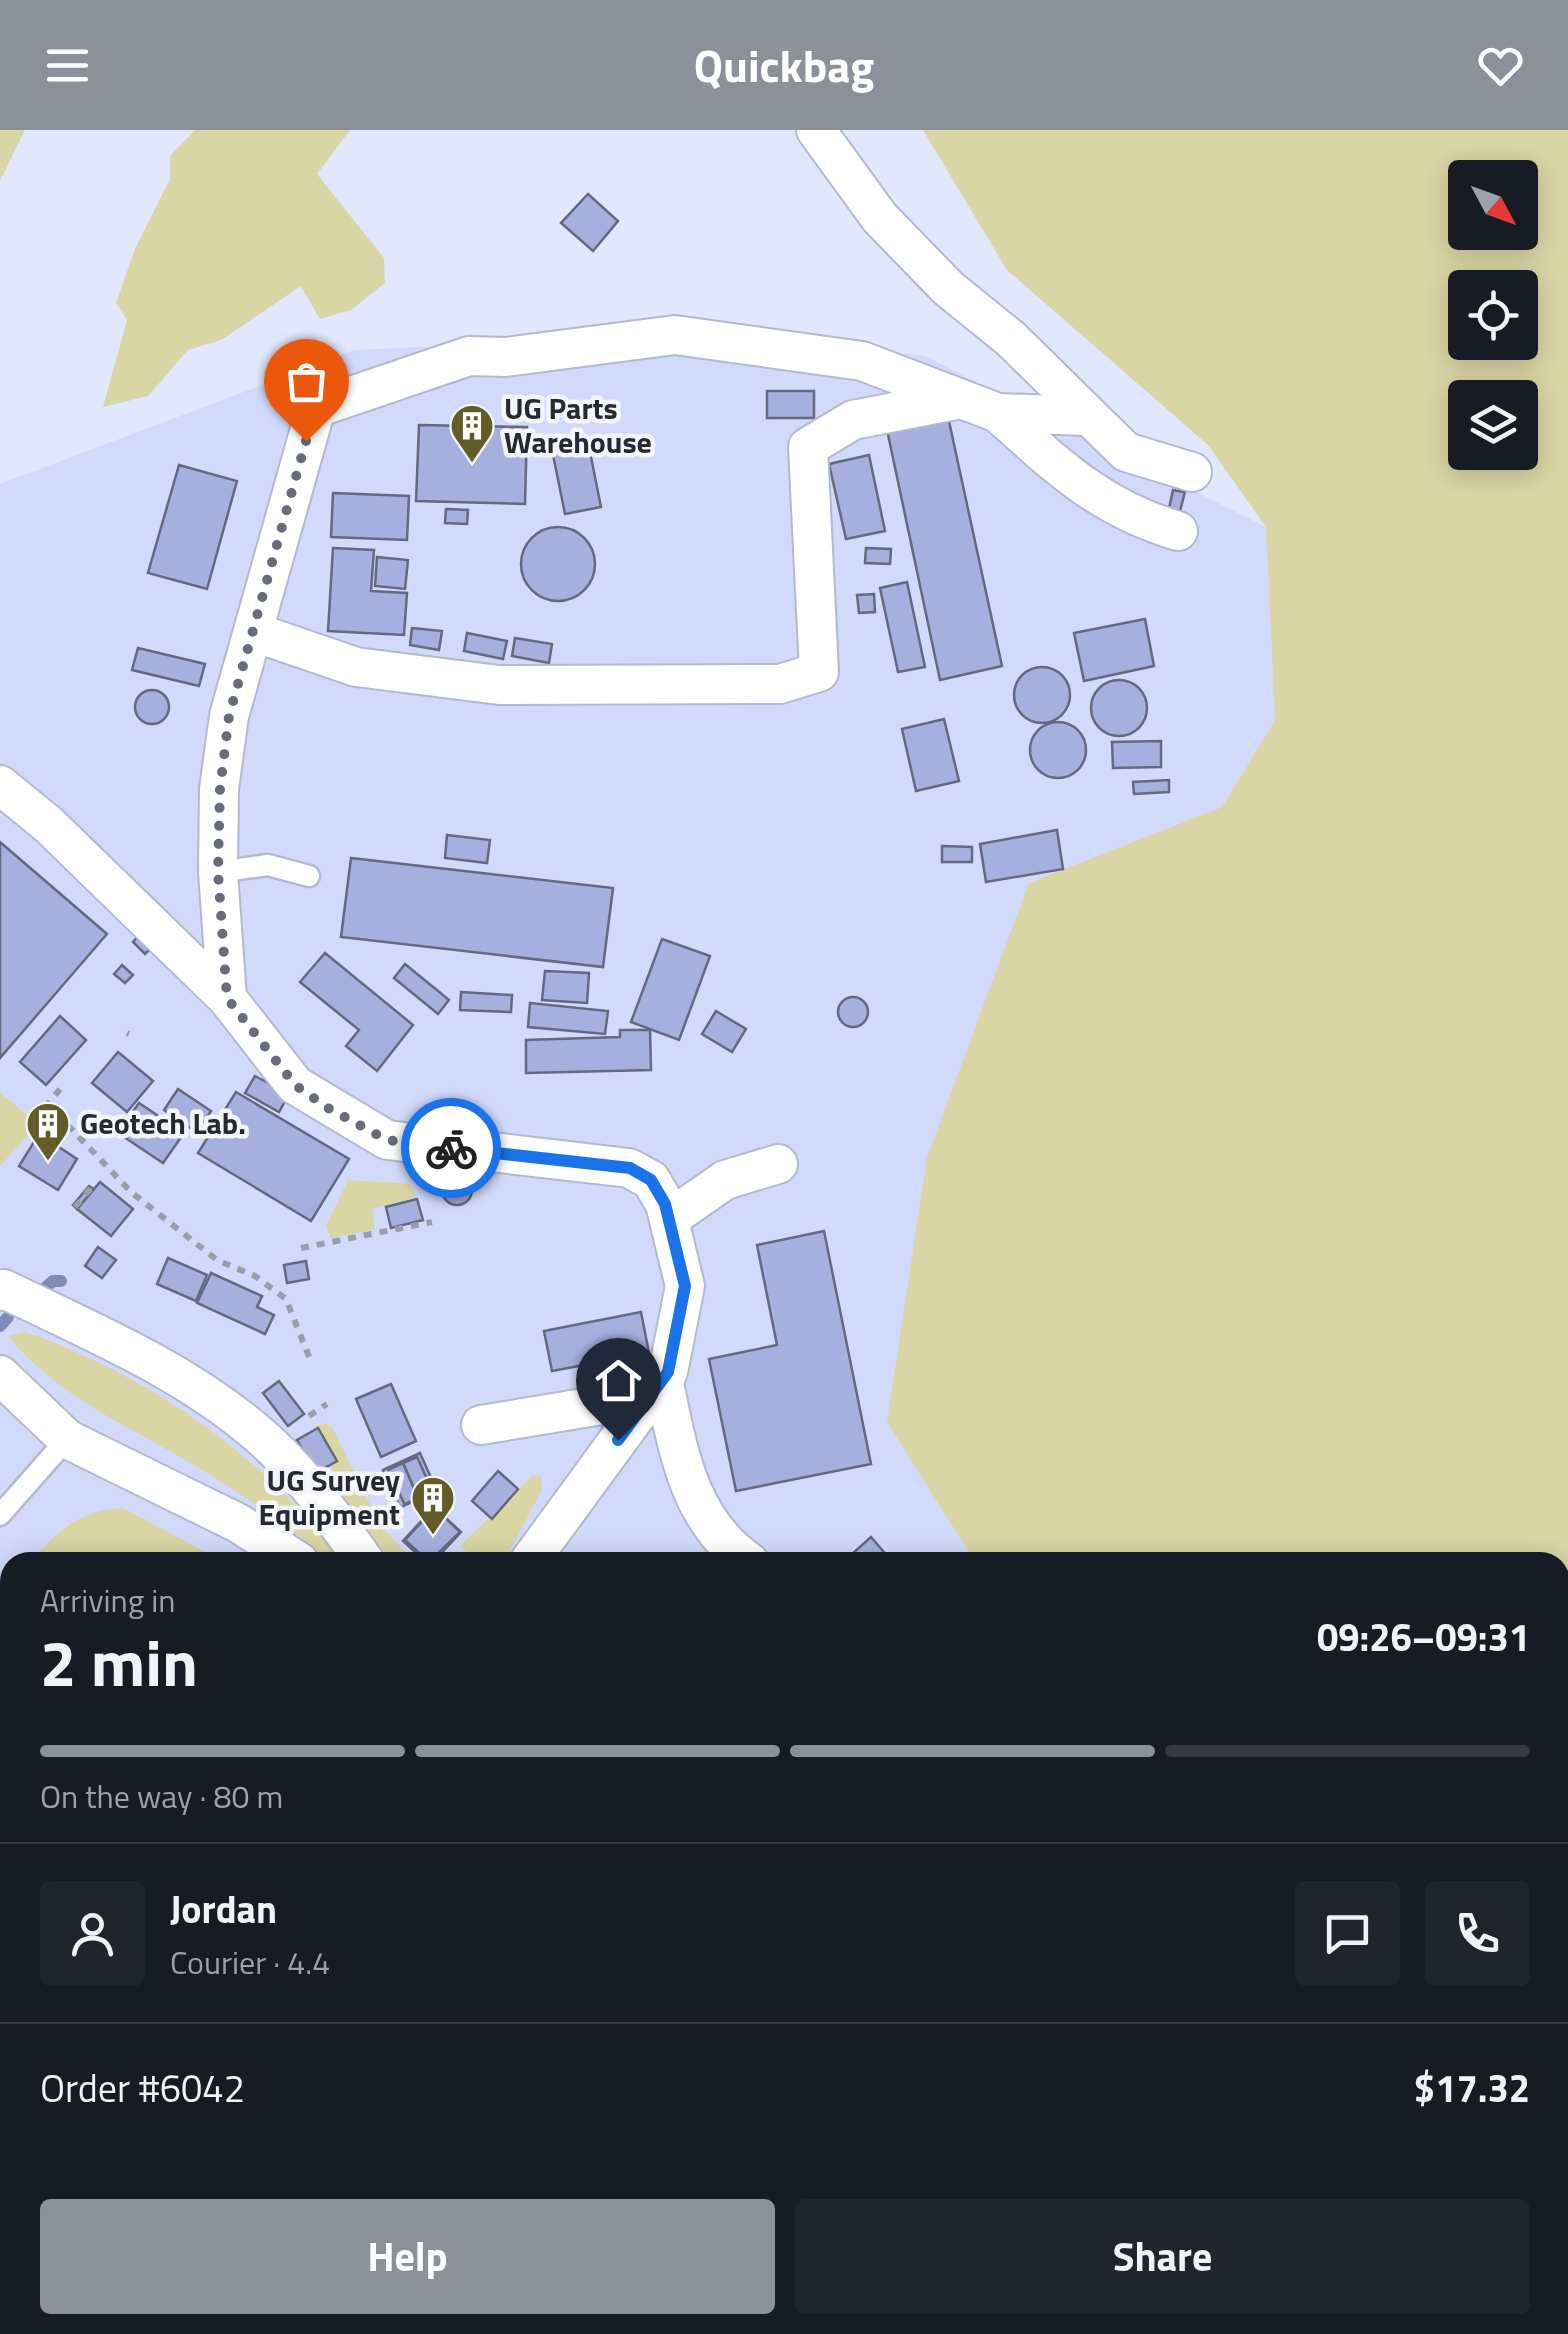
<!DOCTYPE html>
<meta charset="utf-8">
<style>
body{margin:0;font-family:"Titillium Web",sans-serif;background:#20242c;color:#f1f3f6;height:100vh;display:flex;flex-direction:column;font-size:38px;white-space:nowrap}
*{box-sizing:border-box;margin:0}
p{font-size:32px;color:#9ea1a6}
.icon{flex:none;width:55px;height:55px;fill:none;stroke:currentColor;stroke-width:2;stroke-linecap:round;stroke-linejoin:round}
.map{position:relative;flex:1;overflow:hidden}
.side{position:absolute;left:0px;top:1422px;width:1570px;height:782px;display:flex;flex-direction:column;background:#171b24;border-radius:30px 30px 0 0;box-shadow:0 5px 25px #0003}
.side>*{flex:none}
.needle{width:65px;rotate:131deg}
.controls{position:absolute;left:1448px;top:30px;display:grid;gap:20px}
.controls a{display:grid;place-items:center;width:90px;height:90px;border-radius:10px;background:#171b24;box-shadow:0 5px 25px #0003;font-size:50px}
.pin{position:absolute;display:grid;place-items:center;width:85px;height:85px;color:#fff;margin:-102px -42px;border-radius:50% 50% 50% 0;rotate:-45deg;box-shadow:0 0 10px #0007}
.pin .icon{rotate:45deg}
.courier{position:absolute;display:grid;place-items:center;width:100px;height:100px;margin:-50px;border:8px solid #1a73e8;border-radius:50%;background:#fff;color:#222;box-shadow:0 2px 12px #0007}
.summary em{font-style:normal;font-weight:700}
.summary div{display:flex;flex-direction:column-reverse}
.summary{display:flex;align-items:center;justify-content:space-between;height:170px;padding:0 40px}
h1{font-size:65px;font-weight:700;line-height:75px}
.bar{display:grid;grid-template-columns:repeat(4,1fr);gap:15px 10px;align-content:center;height:120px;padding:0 40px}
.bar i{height:12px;border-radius:8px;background:#363941}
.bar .selected{background:#8c9099}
.bar p{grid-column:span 4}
.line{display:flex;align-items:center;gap:25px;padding:0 40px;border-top:2px solid #363941}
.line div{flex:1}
.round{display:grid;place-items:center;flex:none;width:105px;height:105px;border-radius:10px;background:#20242c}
.button{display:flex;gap:20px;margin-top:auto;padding:20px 40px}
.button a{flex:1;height:115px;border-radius:10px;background:#8c9099;color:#fff;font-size:40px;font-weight:700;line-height:115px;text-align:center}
.button a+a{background:#20242c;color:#f1f3f6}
header{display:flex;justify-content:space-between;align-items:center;height:130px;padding:0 40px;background:#8c9099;color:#fff;font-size:45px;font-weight:700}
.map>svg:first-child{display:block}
.built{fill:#d2dafb}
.green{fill:#d9d5a5;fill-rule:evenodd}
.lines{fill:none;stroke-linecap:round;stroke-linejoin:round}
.stream{stroke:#808bb7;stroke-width:12}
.building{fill:#a5b0de;stroke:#646980;stroke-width:2.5}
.service-casing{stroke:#b2b9d1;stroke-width:25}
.minor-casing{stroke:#b2b9d1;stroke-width:42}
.path{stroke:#999eaf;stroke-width:6;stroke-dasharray:8 8;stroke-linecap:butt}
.service{stroke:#fff;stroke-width:20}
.minor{stroke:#fff;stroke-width:38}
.done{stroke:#676c79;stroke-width:10;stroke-dasharray:0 18}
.route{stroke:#1a73e8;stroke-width:12}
.labels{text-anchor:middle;stroke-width:9;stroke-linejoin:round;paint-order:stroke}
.poi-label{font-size:30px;font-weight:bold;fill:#262932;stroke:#f3f5fa;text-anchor:start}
</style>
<header><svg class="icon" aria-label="menu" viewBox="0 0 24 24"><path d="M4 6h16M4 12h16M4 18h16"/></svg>Quickbag<svg class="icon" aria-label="heart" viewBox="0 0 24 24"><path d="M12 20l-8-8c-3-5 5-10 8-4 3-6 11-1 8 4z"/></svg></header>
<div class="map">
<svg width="1568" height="2204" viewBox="0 0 1568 2204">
<rect width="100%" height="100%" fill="#e1e7fc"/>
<path class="built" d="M675,205L923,225L1266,397L1275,590L1222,677L1029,753L887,1292L975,1432H10V1962H0V354L355,220Z"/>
<g class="green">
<path d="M0,0H25L0,51Z"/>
<path d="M195,0H350L317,44L384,128L385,153L351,180L320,189L301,156L221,210L188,220L148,266L103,277L127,190L116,173L135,119L170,49V26Z"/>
<path d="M923,0H1568V2204H481L488,2195H1560V1432H975L887,1292L927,1027L1029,753L1222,677L1275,590L1266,397L1208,315L1007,140ZM1465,48H1520V102H1465ZM1465,158H1520V212H1465ZM1465,268H1520V322H1465Z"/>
<path d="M0,963L38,994L0,1036Z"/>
<path d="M348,1050L409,1054L417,1067L372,1079L375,1100L331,1108L326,1096Z"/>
<path d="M26,1202C149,1246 266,1326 343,1432H329C287,1397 244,1365 197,1337C130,1296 58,1268 8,1206Z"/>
<path d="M324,1293L332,1297L381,1397L416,1432H380L355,1395L315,1296Z"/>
<path d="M533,1345L541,1346L542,1360L504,1432H477L460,1416Z"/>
<path d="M123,1378L224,1432H31C57,1400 81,1380 123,1378Z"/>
<path d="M10,1460V1531L0,1538V1473Z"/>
</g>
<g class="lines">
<g class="stream">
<path d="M45,1158L53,1151H61"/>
<path d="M0,1196L8,1187"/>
</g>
</g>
<g class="building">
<path d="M588,64L618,91L593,121L561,93Z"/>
<rect x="767" y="261" width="47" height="27"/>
<path d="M947,282L1002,536L940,550L886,295Z"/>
<path d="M419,295L527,297L525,374L416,371Z"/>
<path d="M587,307L601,377L565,384L551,315Z"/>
<path d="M869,325L885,401L846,409L829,334Z"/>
<path d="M179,335L237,351L207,459L148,443Z"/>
<path d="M1173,360L1185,362L1179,385L1168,383Z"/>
<path d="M333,363L409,366L407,410L331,407Z"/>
<path d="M446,379L468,380L467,394L445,393Z"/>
<circle cx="558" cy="434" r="37"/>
<path d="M333,418L374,420L371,461L407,463L404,505L328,501Z"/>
<path d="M866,418L891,419L890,434L865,433Z"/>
<path d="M377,427L408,430L405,459L375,456Z"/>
<path d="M907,452L925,537L898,542L880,458Z"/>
<path d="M874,464L875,482L859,483L857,465Z"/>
<path d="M1145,489L1154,536L1084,551L1074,503Z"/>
<path d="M412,498L442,501L439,520L410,515Z"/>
<path d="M467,503L507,511L503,529L464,521Z"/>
<path d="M515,508L552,514L549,533L512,526Z"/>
<path d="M138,518L205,534L199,556L132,540Z"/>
<circle cx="1042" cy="565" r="28"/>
<circle cx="1119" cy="578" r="28"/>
<circle cx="152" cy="577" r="17"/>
<path d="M944,589L959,651L916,661L902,599Z"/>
<circle cx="1058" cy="620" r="28"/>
<path d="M1161,611V637L1113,638L1112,612Z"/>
<path d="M1169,650V662L1134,664L1133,652Z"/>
<path d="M1057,700L1063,739L986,752L980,714Z"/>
<path d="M447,705L490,710L487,733L445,728Z"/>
<path d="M0,712L107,804L0,928Z"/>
<path d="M942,716L972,717V732H942Z"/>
<path d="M351,728L613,758L603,837L341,807Z"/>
<path d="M142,802L155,814L145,824L133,812Z"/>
<path d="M662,809L710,826L679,910L631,892Z"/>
<path d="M325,823L413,895L377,941L346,916L359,900L300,852Z"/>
<path d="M405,834L449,870L438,884L394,848Z"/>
<path d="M122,835L133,845L125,853L114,844Z"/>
<path d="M545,841L589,843L587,873L542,870Z"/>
<path d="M461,862L512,865L511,882L460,880Z"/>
<circle cx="853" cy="882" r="15"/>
<path d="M530,873L608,881L605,904L528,897Z"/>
<path d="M716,881L746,899L732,922L702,904Z"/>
<path d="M60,886L86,910L46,955L20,932Z"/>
<path d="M620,900H650L651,940L526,943V910L620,907Z"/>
<path d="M118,922L153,951L127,982L92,953Z"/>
<path d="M255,946L289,964L279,982L245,963Z"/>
<path d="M178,959L211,981L196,1002L164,980Z"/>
<path d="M236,962L349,1029L311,1091L198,1023Z"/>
<path d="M139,973L184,1003L163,1033L118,1003Z"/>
<path d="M39,1004L77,1029L58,1060L19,1036Z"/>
<circle cx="457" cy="1060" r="15"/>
<path d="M100,1052L133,1079L111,1106L77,1079Z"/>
<path d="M89,1056L94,1059L77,1079L73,1075Z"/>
<path d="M417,1069L423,1090L391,1098L386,1077Z"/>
<path d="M824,1101L871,1334L736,1361L709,1229L777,1215L757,1115Z"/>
<path d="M98,1117L116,1130L102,1148L85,1136Z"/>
<path d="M168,1128L207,1145L196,1171L157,1154Z"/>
<path d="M306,1131L309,1149L287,1153L284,1135Z"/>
<path d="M211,1143L262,1166L257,1177L274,1185L265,1204L197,1173Z"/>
<path d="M641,1182L649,1223L552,1241L544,1201Z"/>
<path d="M279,1251L304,1284L288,1296L263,1263Z"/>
<path d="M391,1254L416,1311L381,1327L356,1269Z"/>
<path d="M318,1298L337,1331L316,1343L297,1310Z"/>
<path d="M420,1323L437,1361L405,1375L387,1338Z"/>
<path d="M417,1327L433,1362L418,1368L403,1333Z"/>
<path d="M403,1333L418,1368L403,1375L388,1340Z"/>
<path d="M387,1338L405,1375L400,1378L383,1340Z"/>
<path d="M498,1341L518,1359L492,1389L472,1371Z"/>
<path d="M434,1377L461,1402L433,1432H426L403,1411Z"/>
<path d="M435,1378L460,1402L429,1432L405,1410Z"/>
<path d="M871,1407L889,1428L884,1432H843Z"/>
<path d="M0,1792L10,1800V1808L0,1821Z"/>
</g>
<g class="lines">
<defs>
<g id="service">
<path d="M218,742L268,735L309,746"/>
<path d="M0,1385L67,1309"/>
<path d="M0,1606L10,1598"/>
<path d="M0,1727L10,1735"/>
</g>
<g id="minor">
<path d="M816,0L880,88L948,158L1011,209L1126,322L1192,342"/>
<path d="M998,283C1057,336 1100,378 1178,401"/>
<path d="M254,502L356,537L499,555L780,554L819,542L808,317L853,290L956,270"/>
<path d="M0,655L49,695L227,868"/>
<path d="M669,1089L725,1050L778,1034"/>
<path d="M0,1161L4,1159C90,1201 177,1237 251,1298C297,1335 332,1385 365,1432"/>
<path d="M0,1245L67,1309L238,1393L299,1432"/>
<path d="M481,1295L620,1272L663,1249C678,1318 687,1389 749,1432"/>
<path d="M529,1432L668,1242L685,1156L665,1074L651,1050L629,1038L387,1010L295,955L227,868L218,742L219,659L229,586L316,278L469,226L506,227L675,205L862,231L998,283L1087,286"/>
<path d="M0,2154H10"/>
</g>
</defs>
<use href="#service" class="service-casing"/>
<use href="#minor" class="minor-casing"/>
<g class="path">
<path d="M127,903L129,904"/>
<path d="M60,959L48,974L131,1062L217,1130L255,1146L286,1169L310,1229"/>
<path d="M58,1011L69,997"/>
<path d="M75,1077L91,1058"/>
<path d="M301,1118L432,1092"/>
<path d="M309,1286L327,1274"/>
<path d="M1560,1891L1568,1894"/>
</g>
<use href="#service" class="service"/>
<use href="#minor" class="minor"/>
</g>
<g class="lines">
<path class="done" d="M306,311L229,586L220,659L218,742L227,868L295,955L328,978L387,1010L451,1018"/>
<path class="route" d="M451,1018L630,1038L651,1050L665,1074L685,1156L668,1242L618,1310"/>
</g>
<defs>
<symbol id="building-pin" viewBox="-11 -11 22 30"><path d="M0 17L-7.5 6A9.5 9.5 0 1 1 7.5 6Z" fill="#615c28" stroke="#f3f5fa"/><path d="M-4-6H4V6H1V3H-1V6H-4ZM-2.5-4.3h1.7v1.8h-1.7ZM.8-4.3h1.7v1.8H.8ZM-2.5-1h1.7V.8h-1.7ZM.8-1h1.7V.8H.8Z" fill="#fff"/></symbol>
</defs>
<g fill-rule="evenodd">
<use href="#building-pin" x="447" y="271" width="50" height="68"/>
<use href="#building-pin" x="23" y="969" width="50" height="68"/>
<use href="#building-pin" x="408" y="1343" width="50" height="68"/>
</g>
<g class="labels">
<g class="poi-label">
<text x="504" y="289">UG Parts<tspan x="504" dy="34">Warehouse</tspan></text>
<text x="80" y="1004">Geotech Lab.</text>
<text x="400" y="1361" text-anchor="end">UG Survey<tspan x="400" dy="34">Equipment</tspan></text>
</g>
</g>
</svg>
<div class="controls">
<a><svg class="needle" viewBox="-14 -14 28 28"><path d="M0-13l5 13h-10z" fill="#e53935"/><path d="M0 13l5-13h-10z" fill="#9ea1a6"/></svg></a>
<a><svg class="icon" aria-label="locate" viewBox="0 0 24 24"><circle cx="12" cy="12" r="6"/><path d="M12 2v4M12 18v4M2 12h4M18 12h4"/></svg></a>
<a><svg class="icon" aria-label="layers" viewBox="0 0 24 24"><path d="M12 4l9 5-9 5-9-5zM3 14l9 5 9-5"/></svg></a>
</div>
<div class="pin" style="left:306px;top:311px;background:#ea580c"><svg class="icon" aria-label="bag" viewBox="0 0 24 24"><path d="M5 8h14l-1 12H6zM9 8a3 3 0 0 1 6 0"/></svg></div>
<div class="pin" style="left:618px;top:1310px;background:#1f2937"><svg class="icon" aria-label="home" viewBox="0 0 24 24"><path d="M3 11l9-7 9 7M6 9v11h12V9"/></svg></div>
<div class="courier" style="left:451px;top:1018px"><svg class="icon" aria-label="bike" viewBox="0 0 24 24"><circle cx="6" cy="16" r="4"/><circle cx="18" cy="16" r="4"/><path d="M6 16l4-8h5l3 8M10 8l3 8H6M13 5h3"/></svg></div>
<section class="side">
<div class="summary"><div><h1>2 min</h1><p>Arriving in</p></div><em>09:26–09:31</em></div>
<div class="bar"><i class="selected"></i><i class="selected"></i><i class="selected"></i><i></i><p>On the way · 80 m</p></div>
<div class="line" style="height:180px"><a class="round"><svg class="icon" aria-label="person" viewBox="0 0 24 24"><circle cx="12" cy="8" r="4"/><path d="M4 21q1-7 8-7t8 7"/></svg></a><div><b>Jordan</b><p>Courier · 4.4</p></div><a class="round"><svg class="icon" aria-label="chat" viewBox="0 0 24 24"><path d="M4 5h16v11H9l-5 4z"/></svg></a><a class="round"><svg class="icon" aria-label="phone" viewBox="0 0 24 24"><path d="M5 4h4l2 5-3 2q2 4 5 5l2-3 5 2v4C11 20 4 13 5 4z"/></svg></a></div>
<div class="line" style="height:130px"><div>Order #6042</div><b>$17.32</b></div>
<div class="button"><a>Help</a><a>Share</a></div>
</section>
</div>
